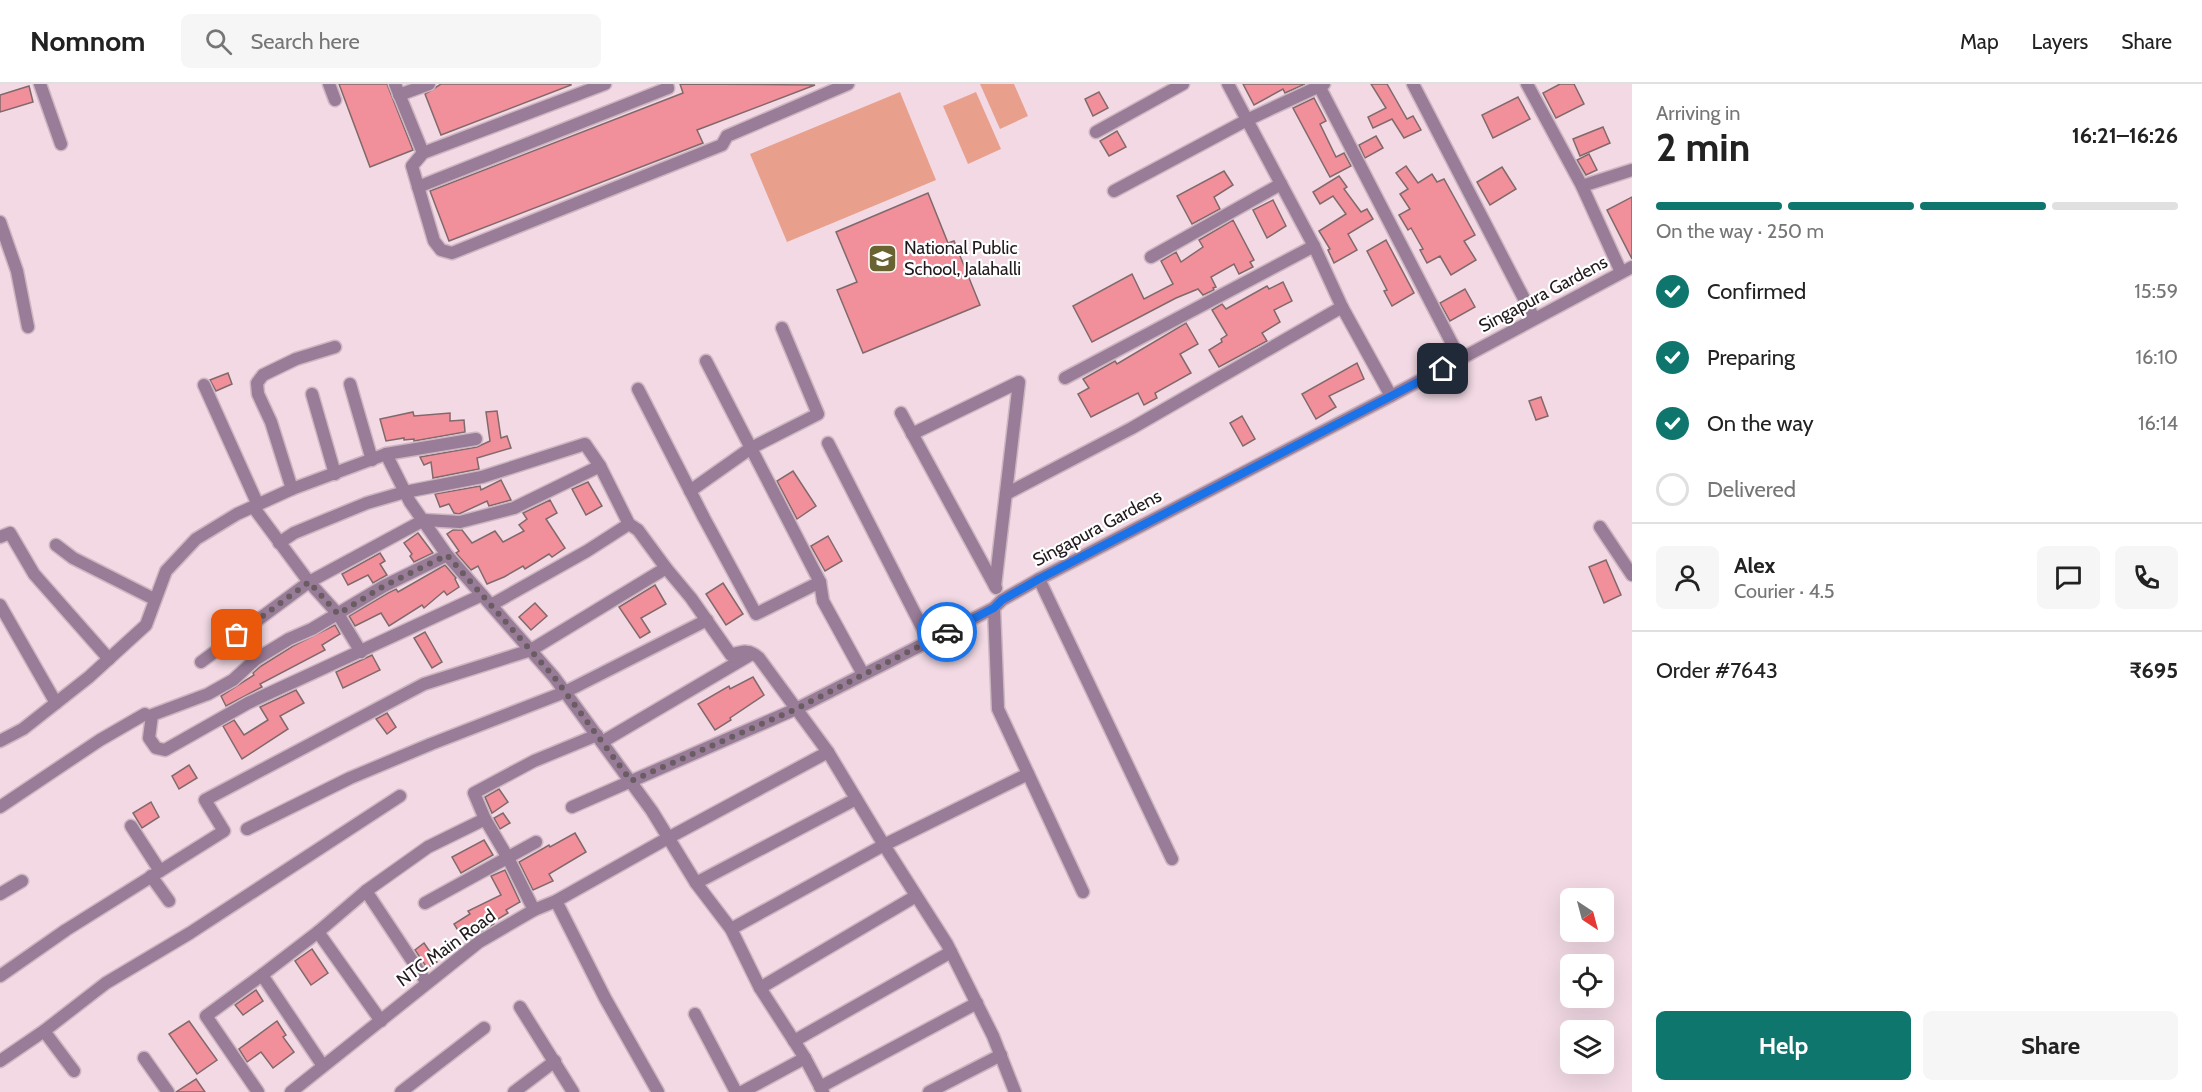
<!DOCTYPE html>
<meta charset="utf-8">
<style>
body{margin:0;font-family:Cabin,sans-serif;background:#f6f6f6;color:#222;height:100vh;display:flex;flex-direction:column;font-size:22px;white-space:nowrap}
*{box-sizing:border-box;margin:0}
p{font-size:20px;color:#767676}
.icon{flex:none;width:33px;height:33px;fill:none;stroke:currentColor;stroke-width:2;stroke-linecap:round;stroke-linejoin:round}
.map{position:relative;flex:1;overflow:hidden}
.panel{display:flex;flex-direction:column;background:#fff;width:570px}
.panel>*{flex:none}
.needle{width:39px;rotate:144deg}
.tools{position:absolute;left:1560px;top:804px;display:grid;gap:12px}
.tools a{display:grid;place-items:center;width:54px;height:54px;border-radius:9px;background:#fff;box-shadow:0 6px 24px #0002;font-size:30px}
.pin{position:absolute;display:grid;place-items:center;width:51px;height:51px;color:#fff;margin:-26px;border-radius:12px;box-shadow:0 3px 9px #0006}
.courier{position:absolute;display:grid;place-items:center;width:60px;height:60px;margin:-30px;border:4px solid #1a73e8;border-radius:50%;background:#fff;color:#222;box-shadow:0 2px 8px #0007}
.head em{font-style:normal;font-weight:700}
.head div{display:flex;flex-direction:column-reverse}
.head{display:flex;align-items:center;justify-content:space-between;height:102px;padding:0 24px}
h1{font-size:39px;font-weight:700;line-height:45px}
.bar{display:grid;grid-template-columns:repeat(4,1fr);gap:9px 6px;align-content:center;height:72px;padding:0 24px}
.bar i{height:8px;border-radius:4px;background:#e0e0e0}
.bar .active{background:#0f766e}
.bar p{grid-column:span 4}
.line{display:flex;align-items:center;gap:15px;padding:0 24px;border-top:2px solid #e0e0e0}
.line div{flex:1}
.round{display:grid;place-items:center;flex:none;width:63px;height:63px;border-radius:9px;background:#f6f6f6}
ol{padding:0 24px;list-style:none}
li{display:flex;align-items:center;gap:18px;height:66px}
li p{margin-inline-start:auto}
li .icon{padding:6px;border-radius:50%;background:#0f766e;color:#fff;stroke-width:4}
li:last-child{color:#767676}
li i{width:33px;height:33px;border:3px solid #e0e0e0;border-radius:50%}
.cta{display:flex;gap:12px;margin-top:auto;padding:12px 24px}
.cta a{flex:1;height:69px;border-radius:9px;background:#0f766e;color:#fff;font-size:24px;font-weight:700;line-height:69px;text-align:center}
.cta a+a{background:#f6f6f6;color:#222}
header{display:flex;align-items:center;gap:36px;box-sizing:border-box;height:84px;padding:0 30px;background:#fff;border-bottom:2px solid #e0e0e0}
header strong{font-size:28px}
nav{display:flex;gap:33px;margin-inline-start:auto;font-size:21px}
.search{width:420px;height:54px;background:#f6f6f6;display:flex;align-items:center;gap:15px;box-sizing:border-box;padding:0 21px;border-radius:9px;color:#767676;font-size:22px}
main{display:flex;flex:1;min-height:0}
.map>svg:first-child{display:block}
.green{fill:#e8a08d}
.building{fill:#f18f9b;stroke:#81696b;stroke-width:1.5}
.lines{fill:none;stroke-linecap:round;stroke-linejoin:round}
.minor-casing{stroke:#ccb6c0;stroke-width:15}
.minor{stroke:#997c98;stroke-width:12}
.done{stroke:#6a5c63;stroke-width:6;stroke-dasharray:0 10.8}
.route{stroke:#1a73e8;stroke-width:8}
.labels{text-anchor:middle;stroke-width:4.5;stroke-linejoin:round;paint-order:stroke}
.poi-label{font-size:18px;fill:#21191d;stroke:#fff;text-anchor:start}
.street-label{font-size:18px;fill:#21191d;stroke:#fff}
</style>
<header>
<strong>Nomnom</strong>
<div class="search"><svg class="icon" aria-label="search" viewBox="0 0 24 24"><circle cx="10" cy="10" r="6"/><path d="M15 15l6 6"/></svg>Search here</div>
<nav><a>Map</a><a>Layers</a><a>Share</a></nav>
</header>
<main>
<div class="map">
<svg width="1632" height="1008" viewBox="0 0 1632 1008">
<rect width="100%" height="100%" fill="#f2d9e4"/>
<g class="green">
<path d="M980,0H1014L1028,32L1000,45Z"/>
<path d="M900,8L936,96L787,158L750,70Z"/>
<path d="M976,8L1001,65L968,80L943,22Z"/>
</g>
<g class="building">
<path d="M339,0H387L413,66L370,83Z"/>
<path d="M441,0H571V1L441,51L425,10Z"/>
<path d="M680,0L815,1L697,46L703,59L449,157L430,107L683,9Z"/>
<path d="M1243,0H1305L1285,9L1283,5L1254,21Z"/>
<path d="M1371,0H1387L1407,35L1413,32L1421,46L1404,54L1392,35L1373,44L1368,33L1386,24Z"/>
<path d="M1560,0H1574L1584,20L1556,34L1543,9Z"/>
<path d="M29,2L33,18L0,28V11Z"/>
<path d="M1099,8L1108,24L1093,32L1085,15Z"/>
<path d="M1518,13L1530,35L1493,54L1482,31Z"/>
<path d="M1314,14L1326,37L1320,40L1336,73L1344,69L1351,82L1330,93L1293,24Z"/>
<path d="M1603,43L1610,59L1580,72L1573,55Z"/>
<path d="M1117,47L1126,63L1109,72L1100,57Z"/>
<path d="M1376,52L1383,64L1365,74L1359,61Z"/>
<path d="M1589,70L1597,86L1586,91L1577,76Z"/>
<path d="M1406,82L1418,99L1432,90L1437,98L1444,95L1475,151L1464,157L1476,176L1451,191L1440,172L1427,179L1420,166L1423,165L1411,144L1408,146L1399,131L1410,125L1400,110L1408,105L1396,89Z"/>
<path d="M1502,83L1516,105L1490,121L1477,98Z"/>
<path d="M1224,87L1233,101L1214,113L1220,125L1192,140L1177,112Z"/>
<path d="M1339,92L1347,103L1344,105L1361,128L1367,125L1373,135L1348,150L1357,166L1334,179L1328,166L1330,165L1319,147L1346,130L1333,112L1320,120L1313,108Z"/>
<path d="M928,109L948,159L954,157L980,221L863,269L837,206L857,198L836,148Z"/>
<path d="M1632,113V175L1607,126Z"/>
<path d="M1273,116L1286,142L1267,154L1253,126Z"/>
<path d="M1233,136L1254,176L1250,178L1253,183L1239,190L1234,180L1211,193L1216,203L1213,204L1214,206L1203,211L1198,205L1176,214L1092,258L1073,222L1132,190L1144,215L1173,200L1161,177L1176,168L1181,178L1203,163L1199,156Z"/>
<path d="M1386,156L1414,209L1392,222L1384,207L1387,206L1367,167Z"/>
<path d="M1283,198L1292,217L1274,226L1280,238L1262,249L1267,257L1219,283L1209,266L1222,258L1221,255L1227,251L1212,226L1222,220L1226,225L1267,202L1269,205Z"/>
<path d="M1465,205L1475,223L1450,237L1440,219Z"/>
<path d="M1186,239L1198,260L1180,270L1191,289L1155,309L1157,314L1144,321L1138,309L1091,333L1078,310L1089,304L1083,295L1115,277L1117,280Z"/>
<path d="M1357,279L1364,295L1329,312L1336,323L1316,335L1302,310Z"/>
<path d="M228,289L232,300L216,307L210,296Z"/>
<path d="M1541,313L1548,332L1536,336L1529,317Z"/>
<path d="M497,327L501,354L507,352L511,364L477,374L479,385L433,394L431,378L424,381L420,373L477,363L490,357L486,328Z"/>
<path d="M413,328L414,332L450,329V337L464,336L465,348L414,357V355L404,356V354L386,357L380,335Z"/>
<path d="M1242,332L1255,355L1243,362L1230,339Z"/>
<path d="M793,387L816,422L797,435L777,397Z"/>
<path d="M501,396L511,416L489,422L487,417L459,430L454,429L449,420L440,423L435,410L480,402L481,406Z"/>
<path d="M588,398L602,422L586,431L572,405Z"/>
<path d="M550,416L557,429L546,435L565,464L552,473L549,470L525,485L523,482L504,493L487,500L478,482L471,486L456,469L459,467L447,450L453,446H462L472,459L495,447L503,458L524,447L519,441L527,435L523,429Z"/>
<path d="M418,449L433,469L414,478L410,472L412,470L404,459Z"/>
<path d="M828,452L842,477L825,487L811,462Z"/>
<path d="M380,469L385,477L380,480L387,491L373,499L368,491L348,501L342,490Z"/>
<path d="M1606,476L1621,511L1604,519L1589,483Z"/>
<path d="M445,481L456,494L455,495L459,503L447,511L444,507L424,524L422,521L389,542L381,529L355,542L349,532L388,509L396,505L398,508Z"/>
<path d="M723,499L743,530L726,541L706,510Z"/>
<path d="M655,501L666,520L641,534L650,548L640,554L619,523Z"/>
<path d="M535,519L547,532L531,546L519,533Z"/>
<path d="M335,541L340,550L322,561L325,566L260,600L262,603L226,622L221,612L254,591L253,589L261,582L293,562Z"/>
<path d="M425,548L442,578L432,584L414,554Z"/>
<path d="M372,571L380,586L343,604L336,588Z"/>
<path d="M753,593L764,611L730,634L731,636L715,646L698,620L729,602L730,605Z"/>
<path d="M296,606L304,619L280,632L288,645L242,675L223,642L234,636L244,651L268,636L260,623Z"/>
<path d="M387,629L396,643L387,650L376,635Z"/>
<path d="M189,681L197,694L179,705L172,692Z"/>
<path d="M499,705L508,718L492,729L485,713Z"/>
<path d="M151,718L159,733L142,744L133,729Z"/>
<path d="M503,729L510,739L500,745L494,734Z"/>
<path d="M575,749L586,768L549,790L553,797L533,806L519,778L544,764L549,761L550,763Z"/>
<path d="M484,756L493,771L461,789L452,773Z"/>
<path d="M505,786L520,818L506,826L508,829L493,838L494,840L480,848L477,843L462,853L454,840L470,830L468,827L501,811L491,792Z"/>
<path d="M424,859L437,878L427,884L415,866Z"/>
<path d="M312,865L328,889L311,901L295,877Z"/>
<path d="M256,906L263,917L243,931L235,921Z"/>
<path d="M189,937L217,976L197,990L169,950Z"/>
<path d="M277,937L286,951L283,953L294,968L273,984L261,968L247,978L239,965Z"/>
<path d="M196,995L205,1008H176Z"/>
</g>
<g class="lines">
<defs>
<g id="minor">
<path d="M40,0L61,60"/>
<path d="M329,0L335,16"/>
<path d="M395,0L423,69"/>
<path d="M605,0L423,69L412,82L434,157L441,166L452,169L722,61L727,52L848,0"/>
<path d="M1228,0L1247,36L1324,0"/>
<path d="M1318,0L1460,275"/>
<path d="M1413,0L1534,234"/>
<path d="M1527,0L1582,102L1621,188"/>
<path d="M399,11L429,0"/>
<path d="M1096,48L1183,0"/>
<path d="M1582,102L1632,86"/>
<path d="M418,103L668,4L667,0"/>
<path d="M1114,107L1247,36L1281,100"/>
<path d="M0,138L17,187L28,243"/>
<path d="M1151,173L1281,100L1314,162"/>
<path d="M706,277L820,498L823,517L863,590"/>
<path d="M1065,294L1314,162L1342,223"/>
<path d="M350,300L372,376"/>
<path d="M204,301L258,421"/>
<path d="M638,305L704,434L756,530L820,498"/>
<path d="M312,310L335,390"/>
<path d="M901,329L996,504"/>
<path d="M912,350L1019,298L995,502"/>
<path d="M828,359L929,557"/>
<path d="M386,370L476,355"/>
<path d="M292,405L271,338L258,310L257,299L263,291L296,275L335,263"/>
<path d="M690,407L751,364L818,330L782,244"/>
<path d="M1006,410L1132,344L1342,223L1391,312"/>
<path d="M254,424L309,498L338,530L361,568"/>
<path d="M1600,443L1632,491"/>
<path d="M0,453L10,449L34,490L109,575"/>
<path d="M279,459L294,449L367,419L405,408L482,393L585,360L600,382L629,440L638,446L666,484"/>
<path d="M56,461L73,474L154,515"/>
<path d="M447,471L384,502L312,545L289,555L256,575L233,596L208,610L152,631L149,654L156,664L165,666L248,619L482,511"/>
<path d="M1039,495L1172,775"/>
<path d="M0,521L56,619"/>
<path d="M491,521L587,467L629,440"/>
<path d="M994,524L998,625L1083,808"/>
<path d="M201,578L309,498L424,436L460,438L514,424L600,382"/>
<path d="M0,657L23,645L89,593L146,541L166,487L196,455L237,430L292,405L386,370L410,418L447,471L554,593L652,727L696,799L731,845L760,904L805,974L823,1008"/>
<path d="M602,658L750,571"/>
<path d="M0,723L100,656L145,630"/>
<path d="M572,723L796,625L994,524L1002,516L1039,495L1391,312L1632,183"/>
<path d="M131,742L160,787"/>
<path d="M247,745L350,694L431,660L565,608L707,536"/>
<path d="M151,792L169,817"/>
<path d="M696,799L856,715"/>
<path d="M366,807L427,899"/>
<path d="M0,810L22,797"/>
<path d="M556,817L605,914L658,1008"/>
<path d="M425,819L536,758"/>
<path d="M534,826L508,774L485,735L474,709L534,677L597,651"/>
<path d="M731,845L884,761L1028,690"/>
<path d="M318,848L262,891L323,982"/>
<path d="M0,892L66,846L224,747L205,716L424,600L531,566L666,484L691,514L731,571C743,567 750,565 759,574L828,668L884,761L947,860L993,952L1015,1008"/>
<path d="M760,904L916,812"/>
<path d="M520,923L573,1008"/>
<path d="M695,930L736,1008"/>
<path d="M381,937L318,848L366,807L428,763L485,735"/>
<path d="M44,947L74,987"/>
<path d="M794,957L951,868"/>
<path d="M144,974L168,1008"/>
<path d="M0,977L44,947L106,899L190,849L400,712"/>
<path d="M820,1003L977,919"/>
<path d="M258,1008L206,932L262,891"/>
<path d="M291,1008L479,858L534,826L556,817L668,754L828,668"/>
<path d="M401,1008L484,944"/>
<path d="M514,1008L555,977"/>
<path d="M742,1008L805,974"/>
<path d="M929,1008L1001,971"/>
</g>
</defs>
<use href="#minor" class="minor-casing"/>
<use href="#minor" class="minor"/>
</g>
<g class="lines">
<path class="done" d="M237,551L309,498L338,530L384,502L447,471L554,593L631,697L796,625L947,548"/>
<path class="route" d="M947,548L994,524L1002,516L1039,495L1443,285"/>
</g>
<defs>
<symbol id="school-square" viewBox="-11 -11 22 22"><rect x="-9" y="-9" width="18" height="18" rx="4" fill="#686330" stroke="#fff"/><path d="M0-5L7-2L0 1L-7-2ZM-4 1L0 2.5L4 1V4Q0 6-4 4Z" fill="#fff"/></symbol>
</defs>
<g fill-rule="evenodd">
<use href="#school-square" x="866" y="158" width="33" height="33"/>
</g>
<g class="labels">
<g class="poi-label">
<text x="904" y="170">National Public<tspan x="904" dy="21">School, Jalahalli</tspan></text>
</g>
<g class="street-label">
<text transform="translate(1543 210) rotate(-28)" y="6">Singapura Gardens</text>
<text transform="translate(1097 444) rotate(-28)" y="6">Singapura Gardens</text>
<text transform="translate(446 864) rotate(-36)" y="6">NTC Main Road</text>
</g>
</g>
</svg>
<div class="tools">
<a><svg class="needle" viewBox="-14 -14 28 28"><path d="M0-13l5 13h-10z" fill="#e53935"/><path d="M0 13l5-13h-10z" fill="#767676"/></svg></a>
<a><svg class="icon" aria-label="locate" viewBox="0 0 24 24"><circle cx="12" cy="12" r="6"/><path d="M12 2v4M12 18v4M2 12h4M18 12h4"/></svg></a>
<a><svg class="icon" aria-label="layers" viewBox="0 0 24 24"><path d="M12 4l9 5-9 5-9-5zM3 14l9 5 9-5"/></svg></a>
</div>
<div class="pin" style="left:237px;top:551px;background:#ea580c"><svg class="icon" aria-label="bag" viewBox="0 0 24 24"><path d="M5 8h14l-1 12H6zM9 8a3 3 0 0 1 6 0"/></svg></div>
<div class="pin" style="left:1443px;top:285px;background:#1f2937"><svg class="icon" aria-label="home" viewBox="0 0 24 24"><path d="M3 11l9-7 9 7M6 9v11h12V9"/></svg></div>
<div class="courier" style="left:947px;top:548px"><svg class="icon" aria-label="car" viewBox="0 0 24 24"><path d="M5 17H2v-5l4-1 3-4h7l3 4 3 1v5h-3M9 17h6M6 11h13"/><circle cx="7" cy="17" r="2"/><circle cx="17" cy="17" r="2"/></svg></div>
</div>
<section class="panel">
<div class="head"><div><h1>2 min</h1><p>Arriving in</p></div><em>16:21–16:26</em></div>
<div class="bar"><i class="active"></i><i class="active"></i><i class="active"></i><i></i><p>On the way · 250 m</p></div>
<ol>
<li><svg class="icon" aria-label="check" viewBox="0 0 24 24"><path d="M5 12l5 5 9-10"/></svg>Confirmed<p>15:59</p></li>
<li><svg class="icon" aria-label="check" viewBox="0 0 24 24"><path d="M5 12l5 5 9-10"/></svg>Preparing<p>16:10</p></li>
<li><svg class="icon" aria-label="check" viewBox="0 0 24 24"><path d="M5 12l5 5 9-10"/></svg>On the way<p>16:14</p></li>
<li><i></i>Delivered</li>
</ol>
<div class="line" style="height:108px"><a class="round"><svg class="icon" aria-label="person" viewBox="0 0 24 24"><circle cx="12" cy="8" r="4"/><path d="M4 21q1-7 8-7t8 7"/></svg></a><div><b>Alex</b><p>Courier · 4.5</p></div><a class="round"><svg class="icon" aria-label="chat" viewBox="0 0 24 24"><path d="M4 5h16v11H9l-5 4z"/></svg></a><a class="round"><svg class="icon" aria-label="phone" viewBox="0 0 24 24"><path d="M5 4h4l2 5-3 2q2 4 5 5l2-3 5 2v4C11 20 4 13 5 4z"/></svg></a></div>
<div class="line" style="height:78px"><div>Order #7643</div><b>₹695</b></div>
<div class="cta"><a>Help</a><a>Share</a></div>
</section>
</main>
